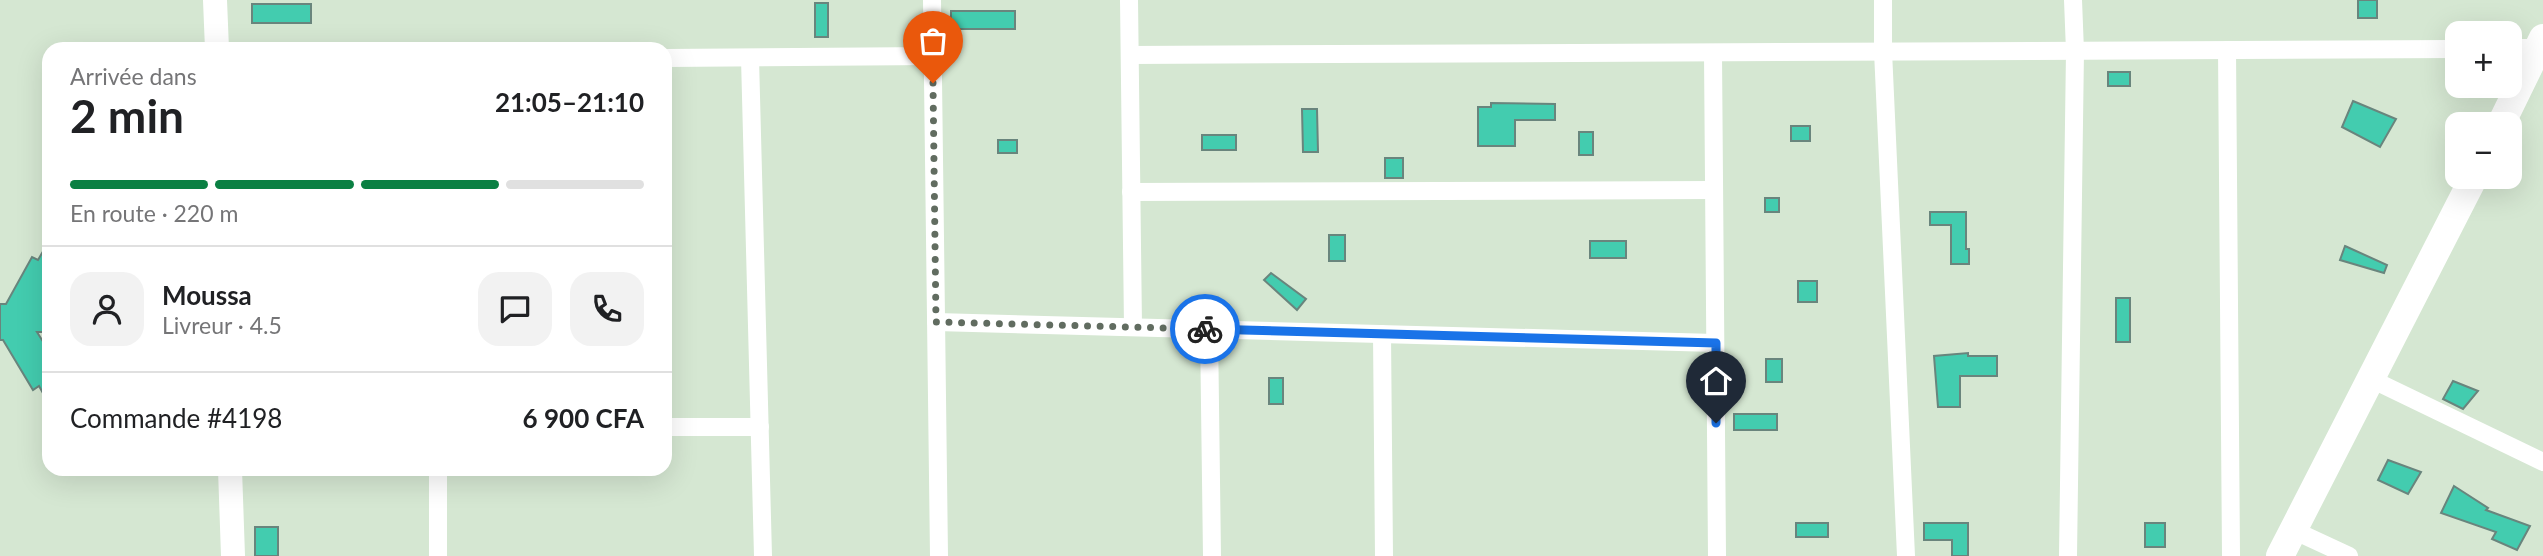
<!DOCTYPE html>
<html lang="fr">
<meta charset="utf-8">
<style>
body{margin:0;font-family:Lato,sans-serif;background:#f2f2f2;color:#202124;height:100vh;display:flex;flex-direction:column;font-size:26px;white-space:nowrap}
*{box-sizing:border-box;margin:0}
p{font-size:23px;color:#757577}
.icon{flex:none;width:38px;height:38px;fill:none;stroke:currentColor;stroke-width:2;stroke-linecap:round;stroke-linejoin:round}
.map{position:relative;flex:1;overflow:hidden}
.details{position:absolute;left:42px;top:42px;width:630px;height:434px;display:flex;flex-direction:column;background:#fff;border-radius:21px;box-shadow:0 7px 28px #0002}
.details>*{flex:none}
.buttons{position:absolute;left:2445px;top:21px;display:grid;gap:14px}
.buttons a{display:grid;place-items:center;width:77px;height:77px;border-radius:14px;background:#fff;box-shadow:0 7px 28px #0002;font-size:35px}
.pin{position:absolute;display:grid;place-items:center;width:60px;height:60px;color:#fff;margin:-72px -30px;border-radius:50% 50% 50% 0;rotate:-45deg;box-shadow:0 0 7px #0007}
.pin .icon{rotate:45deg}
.courier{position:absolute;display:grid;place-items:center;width:70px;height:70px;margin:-35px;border:5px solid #1a73e8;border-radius:50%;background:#fff;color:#222;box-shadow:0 2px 9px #0007}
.overview em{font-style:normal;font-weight:700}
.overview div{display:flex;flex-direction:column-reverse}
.overview{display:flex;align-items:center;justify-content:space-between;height:119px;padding:0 28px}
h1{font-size:46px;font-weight:700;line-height:52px}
.bar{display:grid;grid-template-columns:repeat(4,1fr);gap:10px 7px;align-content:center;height:84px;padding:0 28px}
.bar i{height:9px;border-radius:5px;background:#e0e0e0}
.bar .on{background:#0b8043}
.bar p{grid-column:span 4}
.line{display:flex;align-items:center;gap:18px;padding:0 28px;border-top:2px solid #e0e0e0}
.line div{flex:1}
.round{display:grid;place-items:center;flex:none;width:74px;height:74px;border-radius:21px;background:#f2f2f2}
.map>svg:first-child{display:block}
.building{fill:#43ccaf;stroke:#69857d;stroke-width:2}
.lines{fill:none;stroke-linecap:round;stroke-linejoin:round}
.minor{stroke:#fff;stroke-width:18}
.secondary{stroke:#fff;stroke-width:24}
.primary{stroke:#fff;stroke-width:28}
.done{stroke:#616c60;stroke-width:7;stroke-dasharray:0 12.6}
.route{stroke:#1a73e8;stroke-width:9}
</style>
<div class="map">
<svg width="2543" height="556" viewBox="0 0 2543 556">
<rect width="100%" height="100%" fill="#d5e7d2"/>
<g class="building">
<rect x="2358" y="0" width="19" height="18"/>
<rect x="815" y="3" width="13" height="34"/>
<rect x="252" y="4" width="59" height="19"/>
<rect x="951" y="11" width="64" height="18"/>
<rect x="2108" y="72" width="22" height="14"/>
<path d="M2353,101L2396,119L2380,147L2342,127Z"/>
<path d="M1491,103L1555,104V120H1515V146H1478V107H1491Z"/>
<path d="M1302,109H1317L1318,152H1303Z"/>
<rect x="1791" y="126" width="19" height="15"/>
<rect x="1579" y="132" width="14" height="23"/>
<rect x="1202" y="135" width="34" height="15"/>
<rect x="998" y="140" width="19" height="13"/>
<rect x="1385" y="158" width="18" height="20"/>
<rect x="1765" y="198" width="14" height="14"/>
<path d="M1930,212H1966V249H1969V264H1951V225H1930Z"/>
<rect x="1329" y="235" width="16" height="26"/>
<path d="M49,241V332H37L49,351V404L39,386L33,390L3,340H0V304H6L32,257L38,260Z"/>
<rect x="1590" y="241" width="36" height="17"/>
<path d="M2345,246L2387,265L2384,273L2340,260Z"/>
<path d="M1271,273L1306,299L1297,310L1264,280Z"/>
<rect x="1798" y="281" width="19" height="21"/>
<rect x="2116" y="298" width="14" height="44"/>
<path d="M1968,353V356H1997V376H1960V407H1938L1934,356Z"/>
<rect x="1766" y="359" width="16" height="23"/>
<rect x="1269" y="378" width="14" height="26"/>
<path d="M2453,381L2478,391L2463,409L2443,399Z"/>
<rect x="1734" y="414" width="43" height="16"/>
<path d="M2388,460L2421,472L2408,494L2378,480Z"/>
<path d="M2454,486L2488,508L2486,510L2530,526L2517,550L2492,539L2496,532L2441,513Z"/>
<rect x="1796" y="523" width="32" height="14"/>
<path d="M1924,523H1968V556H1952V540H1924Z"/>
<rect x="2145" y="523" width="20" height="24"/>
<rect x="255" y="527" width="23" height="29"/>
</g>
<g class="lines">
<g class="minor">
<path d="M932,0L939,556"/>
<path d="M1129,0L1133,327"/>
<path d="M1883,0V51L1906,556"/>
<path d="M2510,48H2538"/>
<path d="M2227,50L2231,556"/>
<path d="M1713,54L1717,556"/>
<path d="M1130,55L2457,49"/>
<path d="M665,58L933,56"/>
<path d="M750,58L763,556"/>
<path d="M1131,192L1714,190"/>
<path d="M936,322L1715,343"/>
<path d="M1209,329L1212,556"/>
<path d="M1382,334L1384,556"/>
<path d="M2371,379L2543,462"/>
<path d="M665,427H760"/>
<path d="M2293,530L2349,556"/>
<path d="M438,556V469"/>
<path d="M2068,556L2075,51L2073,0"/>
</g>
<g class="secondary">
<path d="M215,0L217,49"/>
<path d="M230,469L233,556"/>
</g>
<g class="primary">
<path d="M2501,124L2543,38"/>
<path d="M2280,556L2474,177"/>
</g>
</g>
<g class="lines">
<path class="done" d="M933,83L936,322L1205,329"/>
<path class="route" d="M1205,329L1716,343V423"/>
</g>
</svg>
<div class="buttons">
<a>+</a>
<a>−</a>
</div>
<div class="pin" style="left:933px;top:83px;background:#ea580c"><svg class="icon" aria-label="bag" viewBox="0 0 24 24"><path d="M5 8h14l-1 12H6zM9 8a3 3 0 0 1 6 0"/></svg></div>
<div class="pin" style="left:1716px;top:423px;background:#1f2937"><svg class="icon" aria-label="home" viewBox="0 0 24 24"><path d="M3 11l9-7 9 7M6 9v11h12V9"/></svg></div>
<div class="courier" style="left:1205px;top:329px"><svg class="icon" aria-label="bike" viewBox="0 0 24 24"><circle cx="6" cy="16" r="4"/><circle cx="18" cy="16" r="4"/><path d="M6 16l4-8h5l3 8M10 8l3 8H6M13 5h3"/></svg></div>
<section class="details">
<div class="overview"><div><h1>2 min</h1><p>Arrivée dans</p></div><em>21:05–21:10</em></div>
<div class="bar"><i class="on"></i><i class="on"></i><i class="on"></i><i></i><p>En route · 220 m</p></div>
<div class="line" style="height:126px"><a class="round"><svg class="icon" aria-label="person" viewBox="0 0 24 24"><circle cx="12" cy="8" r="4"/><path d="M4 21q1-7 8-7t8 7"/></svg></a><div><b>Moussa</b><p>Livreur · 4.5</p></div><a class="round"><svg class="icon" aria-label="chat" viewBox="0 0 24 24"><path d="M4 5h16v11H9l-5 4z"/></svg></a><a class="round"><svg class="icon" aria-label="phone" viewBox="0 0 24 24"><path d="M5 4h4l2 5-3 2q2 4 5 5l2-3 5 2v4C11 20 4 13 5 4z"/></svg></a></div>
<div class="line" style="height:91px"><div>Commande #4198</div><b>6 900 CFA</b></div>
</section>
</div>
